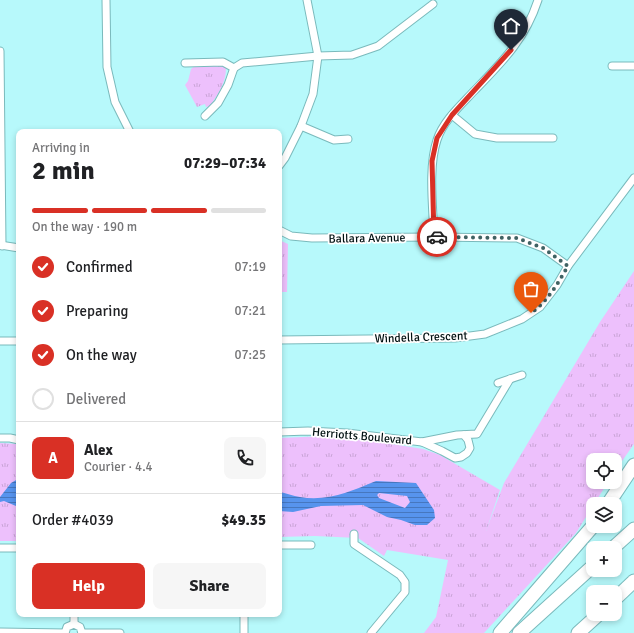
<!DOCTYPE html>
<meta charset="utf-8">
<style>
body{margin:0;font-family:Signika,sans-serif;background:#f6f6f6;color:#202124;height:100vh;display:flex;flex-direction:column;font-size:15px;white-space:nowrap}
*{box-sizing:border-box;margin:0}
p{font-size:13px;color:#757577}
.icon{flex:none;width:22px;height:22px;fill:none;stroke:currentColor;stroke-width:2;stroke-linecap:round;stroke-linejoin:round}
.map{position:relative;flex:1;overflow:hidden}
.drawer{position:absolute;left:16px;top:129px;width:266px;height:488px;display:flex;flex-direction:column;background:#fff;border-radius:8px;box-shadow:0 2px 6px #0003}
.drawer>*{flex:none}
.buttons{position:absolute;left:586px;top:453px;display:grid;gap:8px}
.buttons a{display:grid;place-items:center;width:36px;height:36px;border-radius:8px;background:#fff;box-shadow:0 2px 6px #0003;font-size:20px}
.pin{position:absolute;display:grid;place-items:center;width:34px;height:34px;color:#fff;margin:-41px -17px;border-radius:50% 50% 50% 0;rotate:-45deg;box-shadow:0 0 4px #0007}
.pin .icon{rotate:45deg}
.courier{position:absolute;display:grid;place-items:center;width:40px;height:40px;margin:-20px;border:3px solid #d93025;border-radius:50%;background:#fff;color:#222;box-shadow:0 1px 5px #0007}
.summary em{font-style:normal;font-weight:700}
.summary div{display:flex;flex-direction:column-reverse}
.summary{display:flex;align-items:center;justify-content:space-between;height:68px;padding:0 16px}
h1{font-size:26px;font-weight:700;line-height:30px}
.bar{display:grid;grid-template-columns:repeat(4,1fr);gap:6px 4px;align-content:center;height:48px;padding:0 16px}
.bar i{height:5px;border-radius:3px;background:#e0e0e0}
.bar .active{background:#d93025}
.bar p{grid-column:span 4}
.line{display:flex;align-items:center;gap:10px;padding:0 16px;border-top:1px solid #e0e0e0}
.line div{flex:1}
.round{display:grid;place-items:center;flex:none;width:42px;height:42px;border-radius:8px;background:#f6f6f6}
ol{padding:0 16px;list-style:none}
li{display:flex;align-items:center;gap:12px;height:44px}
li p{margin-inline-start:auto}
li .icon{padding:4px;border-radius:50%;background:#d93025;color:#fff;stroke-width:4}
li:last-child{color:#757577}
li i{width:22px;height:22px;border:2px solid #e0e0e0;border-radius:50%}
.primary-button{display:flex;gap:8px;margin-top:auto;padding:8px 16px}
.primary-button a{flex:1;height:46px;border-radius:8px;background:#d93025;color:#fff;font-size:16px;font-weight:700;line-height:46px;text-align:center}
.primary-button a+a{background:#f6f6f6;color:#202124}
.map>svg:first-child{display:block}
.grass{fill:url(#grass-tufts)}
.water{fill:url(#water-rules);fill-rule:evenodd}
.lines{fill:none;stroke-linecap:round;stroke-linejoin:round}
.minor-casing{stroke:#7ababc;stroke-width:9}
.motorway-casing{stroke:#7ababc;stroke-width:15}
.minor{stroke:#fff;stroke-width:7}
.motorway{stroke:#fff;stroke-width:13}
.done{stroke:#406263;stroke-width:4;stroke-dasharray:0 7.2}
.route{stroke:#d93025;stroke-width:5}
.labels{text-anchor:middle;stroke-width:3.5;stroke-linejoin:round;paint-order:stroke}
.street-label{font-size:12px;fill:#001011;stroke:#fff}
</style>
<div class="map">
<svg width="634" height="633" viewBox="0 0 634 633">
<defs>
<pattern id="grass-tufts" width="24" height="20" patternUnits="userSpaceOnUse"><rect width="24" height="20" fill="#edc0fc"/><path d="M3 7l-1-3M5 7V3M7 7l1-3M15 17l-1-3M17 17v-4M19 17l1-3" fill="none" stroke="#c9a4d7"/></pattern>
<pattern id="water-rules" width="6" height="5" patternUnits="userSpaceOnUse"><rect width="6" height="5" fill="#5794ee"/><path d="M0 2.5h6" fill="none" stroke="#4677bf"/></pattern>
</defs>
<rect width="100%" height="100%" fill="#b7f9fb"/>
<g class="grass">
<path d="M195,66H222L226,68C226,83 218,94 210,106L206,107L205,104L197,107L185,85L188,81L191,69Z"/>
<path d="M279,240L288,244L287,292H279Z"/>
<path d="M634,271V444L615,471V460H593V482H608L576,533L484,633H424L436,617L448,560L387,550L384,556L358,538L315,536L279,537V438L326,436L374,441L423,449L440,455L500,490L486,531L504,483L600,322Z"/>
<path d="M0,443L19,444V541H0Z"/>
</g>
<g class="water">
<path d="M18,479L19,505L16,506L4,501L0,502V497L11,483Z"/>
<path d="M376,481L416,483L434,510L435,518L427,525H415L401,520L387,517L363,505L321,506L293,512L279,511V492C286,493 293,496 300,497C327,502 352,491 376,481ZM379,493L407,496L410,502L405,508L379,498L377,495Z"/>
</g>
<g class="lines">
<defs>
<g id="minor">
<path d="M106,0L107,67L115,102L130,132"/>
<path d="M0,51L2,246"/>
<path d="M185,63L223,62L234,68L242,63L318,56L352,55L378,46L433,4"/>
<path d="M612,66H634"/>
<path d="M452,115L475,134L497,138H553"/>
<path d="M205,116L218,103L228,85L234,68"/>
<path d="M301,126L334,140L348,139"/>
<path d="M279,166L285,158L301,126L313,94L318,56L307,0"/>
<path d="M279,230L291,236L312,238L434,237L517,238L543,248L568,266"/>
<path d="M434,237C433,207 428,167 437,140C443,121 461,105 474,91C502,62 525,40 538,0"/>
<path d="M0,245L19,248"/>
<path d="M279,340L455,338L485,334L522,319L540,307L557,285L568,266L634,178"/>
<path d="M0,341H19"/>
<path d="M498,383L522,375"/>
<path d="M279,432L308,431L347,433L422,442L457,435L477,434L510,379"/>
<path d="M0,438H10L19,440"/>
<path d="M422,442L442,451L455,458L461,457L467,453L470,448L468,440L464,435"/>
<path d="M354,534V544L400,575L405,582V592L371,633"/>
<path d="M279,545H311"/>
<path d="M0,548H19"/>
<path d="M74,624V614"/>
<path d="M0,632L65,633"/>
<path d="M65,633L67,627L74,624L80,627L82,633"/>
<path d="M82,633H120"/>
<path d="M244,633V614"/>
</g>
<g id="motorway">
<path d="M608,504L634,465"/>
<path d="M613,548L634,529"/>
<path d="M615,599L634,581"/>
<path d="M500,633L593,526"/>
<path d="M519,633L593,566"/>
<path d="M578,633L599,614"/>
</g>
</defs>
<use href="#minor" class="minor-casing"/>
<use href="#motorway" class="motorway-casing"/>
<use href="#minor" class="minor"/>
<use href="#motorway" class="motorway"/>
</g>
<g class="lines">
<path class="done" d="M437,237L517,238L543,248L568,266C558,283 548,301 531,313"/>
<path class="route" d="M437,237H434L432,161L437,138L452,115L511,50"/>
</g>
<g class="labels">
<g class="street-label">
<text transform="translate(367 238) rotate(-1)" y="4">Ballara Avenue</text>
<text transform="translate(421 337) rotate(-2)" y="4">Windella Crescent</text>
<text transform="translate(362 436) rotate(5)" y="4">Herriotts Boulevard</text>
</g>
</g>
</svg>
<div class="buttons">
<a><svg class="icon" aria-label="locate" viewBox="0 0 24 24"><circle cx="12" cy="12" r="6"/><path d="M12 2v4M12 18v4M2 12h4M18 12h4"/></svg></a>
<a><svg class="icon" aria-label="layers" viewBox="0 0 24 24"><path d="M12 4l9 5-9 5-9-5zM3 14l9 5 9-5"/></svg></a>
<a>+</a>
<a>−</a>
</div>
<div class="pin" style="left:531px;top:313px;background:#ea580c"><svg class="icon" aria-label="bag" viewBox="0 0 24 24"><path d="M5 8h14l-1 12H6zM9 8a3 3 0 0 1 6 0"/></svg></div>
<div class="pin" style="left:511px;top:50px;background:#1f2937"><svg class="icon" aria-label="home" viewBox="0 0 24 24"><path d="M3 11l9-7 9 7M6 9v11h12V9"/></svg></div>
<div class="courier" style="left:437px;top:237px"><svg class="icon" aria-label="car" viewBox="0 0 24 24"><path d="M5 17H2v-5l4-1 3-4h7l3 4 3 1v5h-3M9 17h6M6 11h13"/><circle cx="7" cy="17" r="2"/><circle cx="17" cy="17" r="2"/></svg></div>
<section class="drawer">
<div class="summary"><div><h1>2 min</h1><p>Arriving in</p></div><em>07:29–07:34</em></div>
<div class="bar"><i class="active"></i><i class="active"></i><i class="active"></i><i></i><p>On the way · 190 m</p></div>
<ol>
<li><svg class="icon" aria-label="check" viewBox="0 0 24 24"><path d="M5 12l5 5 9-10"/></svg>Confirmed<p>07:19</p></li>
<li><svg class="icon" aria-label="check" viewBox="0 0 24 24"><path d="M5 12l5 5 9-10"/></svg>Preparing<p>07:21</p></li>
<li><svg class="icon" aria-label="check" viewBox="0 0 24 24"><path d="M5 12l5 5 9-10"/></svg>On the way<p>07:25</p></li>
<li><i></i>Delivered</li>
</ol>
<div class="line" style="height:72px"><b class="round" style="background:#d93025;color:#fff">A</b><div><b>Alex</b><p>Courier · 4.4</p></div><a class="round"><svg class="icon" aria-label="phone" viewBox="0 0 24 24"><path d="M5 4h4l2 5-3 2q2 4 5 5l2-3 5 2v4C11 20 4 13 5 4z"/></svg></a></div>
<div class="line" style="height:52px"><div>Order #4039</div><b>$49.35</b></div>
<div class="primary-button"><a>Help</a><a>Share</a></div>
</section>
</div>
